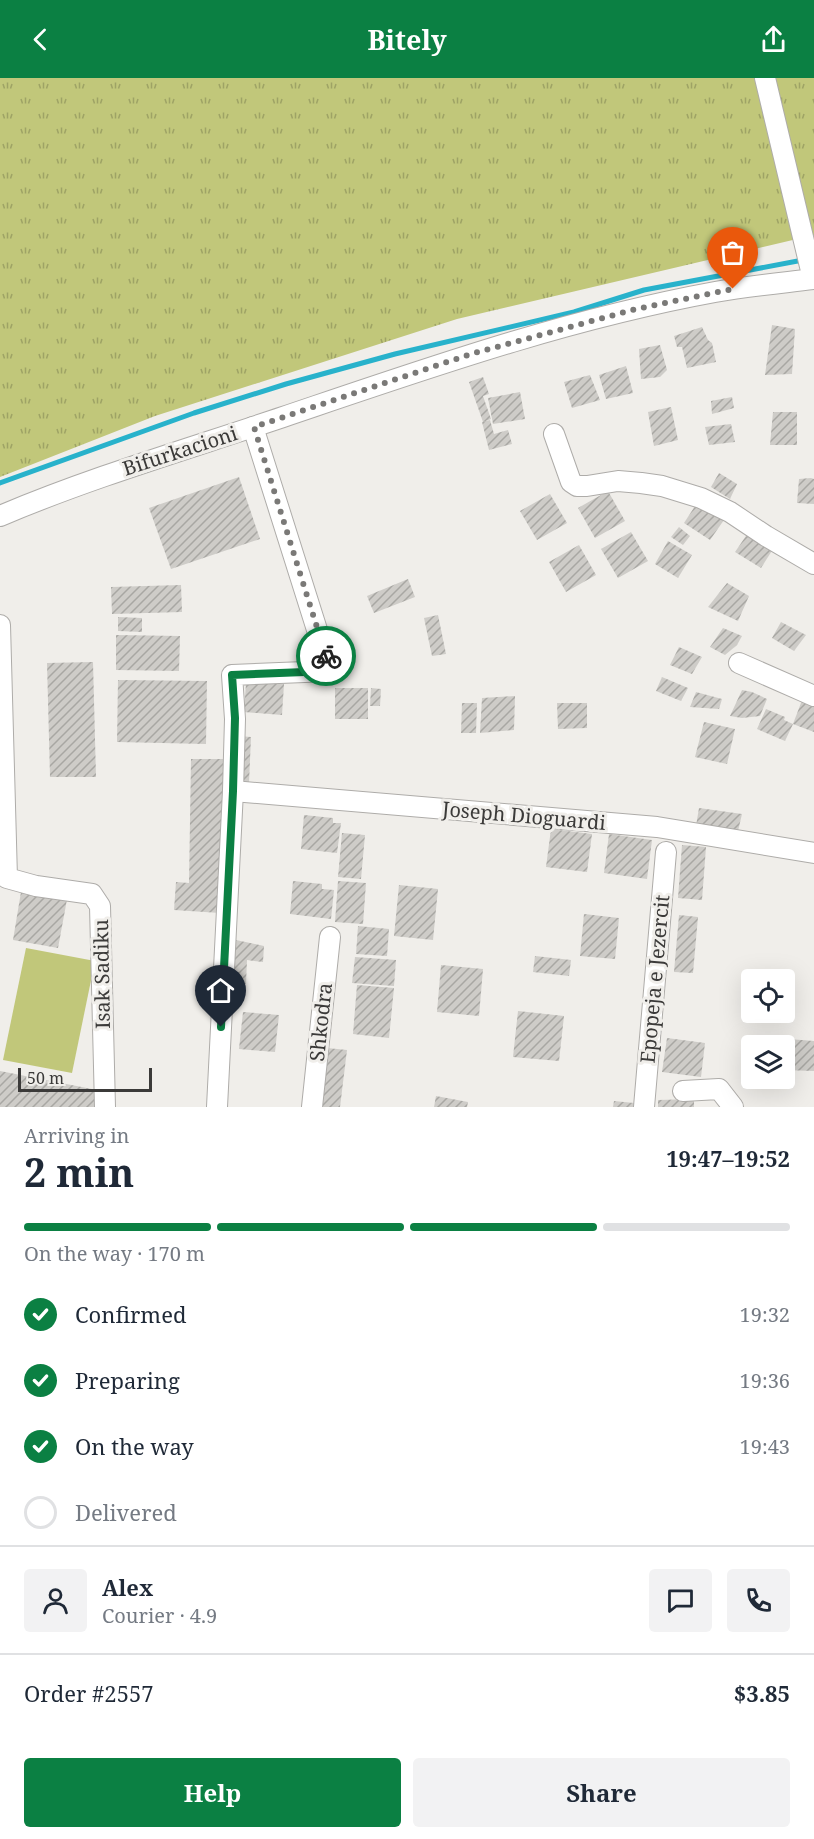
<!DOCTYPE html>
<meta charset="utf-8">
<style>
body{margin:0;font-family:"Noto Serif",serif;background:#f2f2f3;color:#1f2937;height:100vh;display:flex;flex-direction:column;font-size:22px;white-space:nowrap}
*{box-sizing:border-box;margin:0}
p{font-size:20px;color:#747a83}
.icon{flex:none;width:33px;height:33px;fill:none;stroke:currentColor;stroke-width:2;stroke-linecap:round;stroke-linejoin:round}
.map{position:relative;height:1029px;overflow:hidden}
.panel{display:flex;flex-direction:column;background:#fff;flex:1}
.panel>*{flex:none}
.buttons{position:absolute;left:741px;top:891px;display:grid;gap:12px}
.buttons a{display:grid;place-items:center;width:54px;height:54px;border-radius:6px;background:#fff;box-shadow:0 6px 24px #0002;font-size:30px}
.scale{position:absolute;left:18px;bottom:15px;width:134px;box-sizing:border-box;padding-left:6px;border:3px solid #3b3a39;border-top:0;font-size:16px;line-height:21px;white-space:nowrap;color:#3b3a39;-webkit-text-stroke:4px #f0eeea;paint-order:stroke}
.pin{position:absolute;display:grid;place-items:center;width:51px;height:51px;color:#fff;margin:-62px -26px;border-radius:50% 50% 50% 0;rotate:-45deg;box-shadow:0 0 6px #0007}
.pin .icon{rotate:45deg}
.courier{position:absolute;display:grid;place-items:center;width:60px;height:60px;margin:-30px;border:4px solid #0b8043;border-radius:50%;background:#fff;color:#222;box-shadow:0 2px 8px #0007}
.summary em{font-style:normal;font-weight:700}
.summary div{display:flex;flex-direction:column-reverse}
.summary{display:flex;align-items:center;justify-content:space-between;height:102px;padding:0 24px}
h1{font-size:39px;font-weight:700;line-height:45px}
.bar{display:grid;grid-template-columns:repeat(4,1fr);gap:9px 6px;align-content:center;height:72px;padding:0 24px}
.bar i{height:8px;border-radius:4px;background:#e0e1e3}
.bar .selected{background:#0b8043}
.bar p{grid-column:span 4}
.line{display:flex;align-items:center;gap:15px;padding:0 24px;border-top:2px solid #e0e1e3}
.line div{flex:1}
.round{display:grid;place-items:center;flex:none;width:63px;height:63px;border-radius:6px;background:#f2f2f3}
ol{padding:0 24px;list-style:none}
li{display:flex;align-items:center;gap:18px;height:66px}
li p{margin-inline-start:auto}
li .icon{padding:6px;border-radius:50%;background:#0b8043;color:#fff;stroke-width:4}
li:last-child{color:#747a83}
li i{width:33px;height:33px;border:3px solid #e0e1e3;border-radius:50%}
.action{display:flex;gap:12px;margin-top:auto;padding:12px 24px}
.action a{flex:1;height:69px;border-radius:6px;background:#0b8043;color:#fff;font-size:24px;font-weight:700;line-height:69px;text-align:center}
.action a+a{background:#f2f2f3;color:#1f2937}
header{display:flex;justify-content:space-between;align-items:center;height:78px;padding:0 24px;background:#0b8043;color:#fff;font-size:27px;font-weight:700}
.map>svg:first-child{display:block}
.grass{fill:url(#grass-tufts)}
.park{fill:#c1c77a}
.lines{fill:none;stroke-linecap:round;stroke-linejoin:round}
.stream{stroke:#28b2cb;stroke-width:5}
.building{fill:url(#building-hatch)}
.minor-casing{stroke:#aeaca9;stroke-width:22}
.minor{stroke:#fff;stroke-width:20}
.done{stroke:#7a7977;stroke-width:6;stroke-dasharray:0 10.8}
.route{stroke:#0b8043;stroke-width:8}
.labels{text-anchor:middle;stroke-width:6;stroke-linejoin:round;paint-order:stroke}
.street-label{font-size:20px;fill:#3b3a39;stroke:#f0eeea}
</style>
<header><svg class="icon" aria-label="back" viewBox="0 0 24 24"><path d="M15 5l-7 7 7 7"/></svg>Bitely<svg class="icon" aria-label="share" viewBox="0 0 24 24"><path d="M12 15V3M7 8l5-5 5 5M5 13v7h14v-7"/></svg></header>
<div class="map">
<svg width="814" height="1029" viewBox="0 0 814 1029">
<defs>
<pattern id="grass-tufts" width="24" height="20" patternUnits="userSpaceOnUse" patternTransform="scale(1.5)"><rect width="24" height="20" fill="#c1c77a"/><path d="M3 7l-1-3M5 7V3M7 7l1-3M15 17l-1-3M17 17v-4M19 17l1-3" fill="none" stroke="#9ea365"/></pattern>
<pattern id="building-hatch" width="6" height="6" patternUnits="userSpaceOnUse" patternTransform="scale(1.5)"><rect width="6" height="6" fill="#ceccc8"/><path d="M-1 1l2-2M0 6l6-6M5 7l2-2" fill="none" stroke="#a8a7a3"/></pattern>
</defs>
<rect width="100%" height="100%" fill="#f0eeea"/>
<path class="grass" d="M0,0H814V157L457,241L155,338L0,399Z"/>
<path class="park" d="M26,870L95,883L72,995L3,982Z"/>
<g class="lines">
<path class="stream" d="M0,405L194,335L286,306L395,276L574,234L644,212L803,182"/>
</g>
<g class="building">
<path d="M772,247L795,251L792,296L765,297Z"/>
<path d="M702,249L708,262L712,265L716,284L687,290L682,269H677L674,258Z"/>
<path d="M660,267L667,292L660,299L641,301L639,271Z"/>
<path d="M626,288L633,315L606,321L599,297Z"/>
<path d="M590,297L600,322L572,330L564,304Z"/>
<path d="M483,299L489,316L483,318L491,341L483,344L469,304Z"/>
<path d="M520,314L525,341L493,346L488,320Z"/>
<path d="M732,319L734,330L712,336L711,323Z"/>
<path d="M671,329L678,362L654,368L648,334Z"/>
<path d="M773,334H797V367H770Z"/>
<path d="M490,342L494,356L508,352L512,366L489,372L482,344Z"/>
<path d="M731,346L735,364L709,367L705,349Z"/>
<path d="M719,395L737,406L730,421L711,409Z"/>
<path d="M239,399L260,461L171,491L149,430Z"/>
<path d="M811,400L814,401V426L797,425L799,401Z"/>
<path d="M608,413L625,443L595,460L578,430Z"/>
<path d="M550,416L567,445L537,462L520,433Z"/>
<path d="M697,425L724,442L710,462L684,445Z"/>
<path d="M679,449L690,458L683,467L671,459Z"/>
<path d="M631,454L648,483L618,500L601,471Z"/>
<path d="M748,455L773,471L761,490L735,474Z"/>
<path d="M668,463L692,477L678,500L655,486Z"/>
<path d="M579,467L596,497L566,514L549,484Z"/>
<path d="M408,501L415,519L374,535L367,518Z"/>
<path d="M727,505L749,518L738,543L708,529Z"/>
<path d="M181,507L182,534L112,536L111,509Z"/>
<path d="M438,537L446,576L432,578L424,540Z"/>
<path d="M118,539L142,540V554L118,553Z"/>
<path d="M781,544L806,557L794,573L772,560Z"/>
<path d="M723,550L742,558L737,567L725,577L710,569Z"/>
<path d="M116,557L180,558L179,593L116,592Z"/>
<path d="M679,569L702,579L692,596L670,587Z"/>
<path d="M93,584L96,699H50L47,585Z"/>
<path d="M662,599L688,610L681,623L656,613Z"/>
<path d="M118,602L207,603L206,666L117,664Z"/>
<path d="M246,605L284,606L282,637L244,634Z"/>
<rect x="335" y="610" width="33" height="31"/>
<path d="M371,610L381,611L380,628H370Z"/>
<path d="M742,612L752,614L767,621L760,638L742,640L730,638Z"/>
<path d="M696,614L722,621L719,631L690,629Z"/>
<path d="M804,617L814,622V654L793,646Z"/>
<path d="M515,618L514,652L480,655L482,620Z"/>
<path d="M462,625H477L476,655H461Z"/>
<path d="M557,625H587V650L558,651Z"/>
<path d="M766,631L785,639L784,642L793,646L785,663L757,651Z"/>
<path d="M704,644L735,651L727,686L695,679Z"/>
<path d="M239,658L251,659L249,705L236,704Z"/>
<path d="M191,681H227L220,835L174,832L176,804L189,805Z"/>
<path d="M699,730L742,736L738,753L696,748Z"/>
<path d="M304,737L333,740V745H341L337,775L301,771Z"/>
<path d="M551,751L592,756L587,794L546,789Z"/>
<path d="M342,755L365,757L361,801L338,799Z"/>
<path d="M609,756L652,762L647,801L604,795Z"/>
<path d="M682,767L706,769L702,822L678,820Z"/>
<path d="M293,803L322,806V811L334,812L331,841L290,836Z"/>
<path d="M338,803L366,805L363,846L335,844Z"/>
<path d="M399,807L438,811L433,862L394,858Z"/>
<path d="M22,808L68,816L58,870L13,862Z"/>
<path d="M584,836L619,840L615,881L580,878Z"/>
<path d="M679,837L698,839L693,895L674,894Z"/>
<path d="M358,848L389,851L387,878L356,876Z"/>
<path d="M236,862L264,868L263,884L247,882L246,906L226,905L234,876Z"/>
<path d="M535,878L571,882L569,898L533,894Z"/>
<path d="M355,879L396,882L394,908L352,905Z"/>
<path d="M441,887L483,891L479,938L437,934Z"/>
<path d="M357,907L394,910L389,960L353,956Z"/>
<path d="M518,933L564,938L559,983L513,979Z"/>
<path d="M243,934L279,937L275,974L239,971Z"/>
<path d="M667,960L705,965L701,999L662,994Z"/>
<path d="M776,960L814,963V993L784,992V968H776Z"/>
<path d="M327,970L347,972L340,1029H320Z"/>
<path d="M0,993L102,1013L99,1029H0Z"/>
<path d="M436,1018L468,1024L467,1029H434Z"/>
<path d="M694,1021V1029H658V1022Z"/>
<path d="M614,1023L634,1025L633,1029H613Z"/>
</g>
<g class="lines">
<defs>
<g id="minor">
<path d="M765,0L813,201"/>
<path d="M554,356L571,404L577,408H587L618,403L641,405L662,408L701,420L730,434L766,458L814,486"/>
<path d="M0,438C92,399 188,371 283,339C425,291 567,241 715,214C747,208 781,205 814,201"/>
<path d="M0,547L7,800L36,808L92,816L100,828L105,1029"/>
<path d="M739,585L814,618"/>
<path d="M233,713L657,749L814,775"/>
<path d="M683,1013L719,1011L733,1029"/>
<path d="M217,1029L233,713L235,641L232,597L330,593L253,349"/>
<path d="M312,1029L330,859"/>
<path d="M644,1029L666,774"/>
</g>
</defs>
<use href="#minor" class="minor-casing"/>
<use href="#minor" class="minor"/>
</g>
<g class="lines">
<path class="done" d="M326,578L254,349L471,276L636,231L733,211"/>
<path class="route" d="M221,949L233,713L235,640L232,597L330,593L326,578"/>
</g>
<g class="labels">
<g class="street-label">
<text transform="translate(180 373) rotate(-18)" y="7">Bifurkacioni</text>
<text transform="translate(524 738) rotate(5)" y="7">Joseph Dioguardi</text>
<text transform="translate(102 896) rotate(-91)" y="7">Isak Sadiku</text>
<text transform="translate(655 901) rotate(-85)" y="7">Epopeja e Jezercit</text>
<text transform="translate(321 944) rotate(-84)" y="7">Shkodra</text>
</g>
</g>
</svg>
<div class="buttons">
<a><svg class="icon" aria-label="locate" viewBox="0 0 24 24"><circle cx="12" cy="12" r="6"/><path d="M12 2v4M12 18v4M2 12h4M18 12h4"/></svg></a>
<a><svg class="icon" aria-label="layers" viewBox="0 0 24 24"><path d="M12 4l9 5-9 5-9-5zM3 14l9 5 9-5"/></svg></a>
</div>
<div class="scale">50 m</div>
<div class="pin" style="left:733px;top:211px;background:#ea580c"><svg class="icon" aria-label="bag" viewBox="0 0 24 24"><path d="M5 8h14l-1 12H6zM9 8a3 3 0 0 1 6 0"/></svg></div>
<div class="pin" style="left:221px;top:949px;background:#1f2937"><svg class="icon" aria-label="home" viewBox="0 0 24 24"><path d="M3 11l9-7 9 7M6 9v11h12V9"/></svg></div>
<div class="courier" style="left:326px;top:578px"><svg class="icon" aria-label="bike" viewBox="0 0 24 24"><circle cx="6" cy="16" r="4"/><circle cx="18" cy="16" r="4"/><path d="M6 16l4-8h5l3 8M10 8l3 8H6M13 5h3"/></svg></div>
</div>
<section class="panel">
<div class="summary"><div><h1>2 min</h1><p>Arriving in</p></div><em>19:47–19:52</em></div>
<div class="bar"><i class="selected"></i><i class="selected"></i><i class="selected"></i><i></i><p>On the way · 170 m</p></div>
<ol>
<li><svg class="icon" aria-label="check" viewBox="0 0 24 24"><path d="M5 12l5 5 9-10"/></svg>Confirmed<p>19:32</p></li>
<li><svg class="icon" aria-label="check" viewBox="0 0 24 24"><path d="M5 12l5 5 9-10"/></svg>Preparing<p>19:36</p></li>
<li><svg class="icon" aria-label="check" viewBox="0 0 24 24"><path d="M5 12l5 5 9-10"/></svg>On the way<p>19:43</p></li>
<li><i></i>Delivered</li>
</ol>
<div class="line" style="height:108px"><a class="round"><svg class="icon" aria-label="person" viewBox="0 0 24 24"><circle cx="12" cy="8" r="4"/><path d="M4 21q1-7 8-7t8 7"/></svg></a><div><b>Alex</b><p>Courier · 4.9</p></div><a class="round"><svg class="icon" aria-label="chat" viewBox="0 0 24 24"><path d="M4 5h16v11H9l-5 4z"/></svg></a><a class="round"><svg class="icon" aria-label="phone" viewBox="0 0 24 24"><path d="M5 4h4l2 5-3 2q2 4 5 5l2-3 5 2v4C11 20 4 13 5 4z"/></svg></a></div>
<div class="line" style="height:78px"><div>Order #2557</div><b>$3.85</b></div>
<div class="action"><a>Help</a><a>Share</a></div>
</section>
